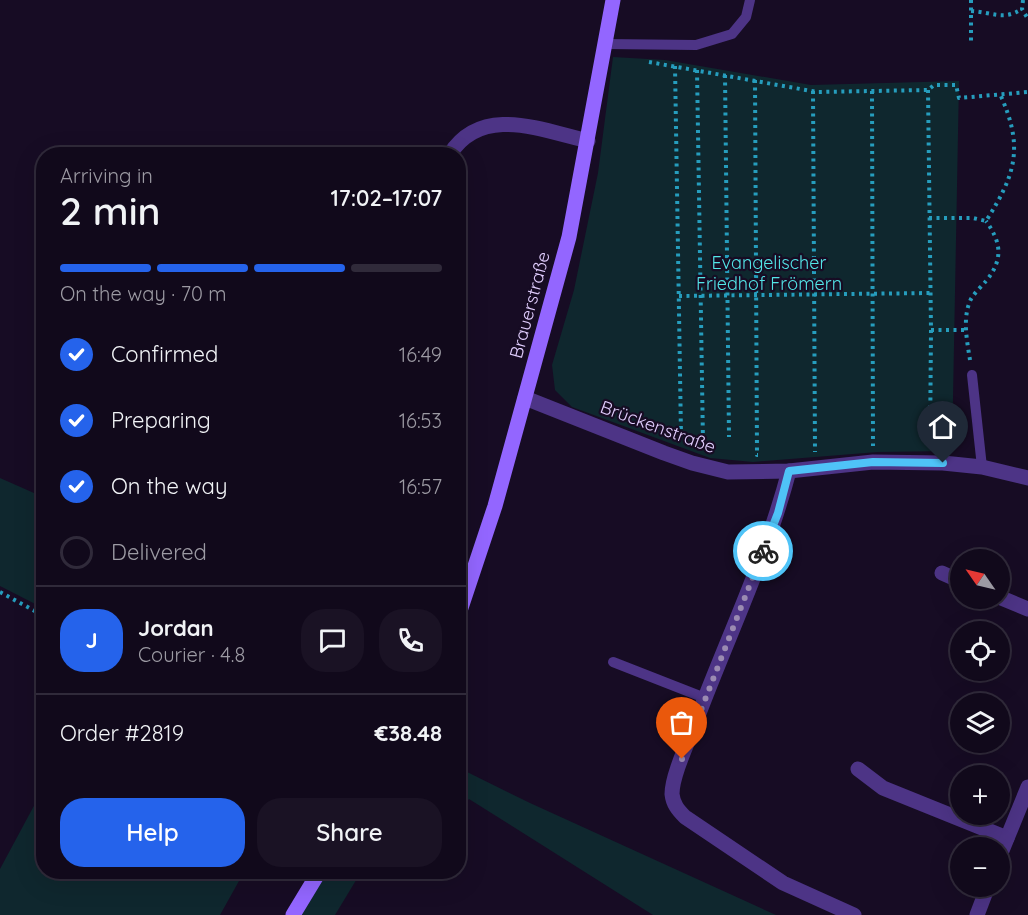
<!DOCTYPE html>
<meta charset="utf-8">
<style>
body{margin:0;font-family:Quicksand,sans-serif;background:#1a1224;color:#f1f3f6;height:100vh;display:flex;flex-direction:column;font-size:22px;white-space:nowrap}
*{box-sizing:border-box;margin:0}
p{font-size:20px;color:#9c9aa3}
.icon{flex:none;width:33px;height:33px;fill:none;stroke:currentColor;stroke-width:2;stroke-linecap:round;stroke-linejoin:round}
.map{position:relative;flex:1;overflow:hidden}
.details{position:absolute;left:36px;top:147px;width:430px;height:732px;display:flex;flex-direction:column;background:#11091b;border-radius:24px;box-shadow:0 6px 24px #0002,0 0 0 2px #302a3a}
.details>*{flex:none}
.needle{width:39px;rotate:304deg}
.controls{position:absolute;left:950px;top:549px;display:grid;gap:12px}
.controls a{display:grid;place-items:center;width:60px;height:60px;border-radius:50%;background:#11091b;box-shadow:0 6px 24px #0002,0 0 0 2px #302a3a;font-size:30px}
.pin{position:absolute;display:grid;place-items:center;width:51px;height:51px;color:#fff;margin:-62px -26px;border-radius:50% 50% 50% 0;rotate:-45deg;box-shadow:0 0 6px #0007}
.pin .icon{rotate:45deg}
.courier{position:absolute;display:grid;place-items:center;width:60px;height:60px;margin:-30px;border:4px solid #4fc3f7;border-radius:50%;background:#fff;color:#222;box-shadow:0 2px 8px #0007}
.head em{font-style:normal;font-weight:600}
.head div{display:flex;flex-direction:column-reverse}
.head{display:flex;align-items:center;justify-content:space-between;height:102px;padding:0 24px}
h1{font-size:39px;font-weight:600;line-height:45px}
.bar{display:grid;grid-template-columns:repeat(4,1fr);gap:9px 6px;align-content:center;height:72px;padding:0 24px}
.bar i{height:8px;border-radius:4px;background:#302a3a}
.bar .selected{background:#2563eb}
.bar p{grid-column:span 4}
.line{display:flex;align-items:center;gap:15px;padding:0 24px;border-top:2px solid #302a3a}
.line div{flex:1}
.round{display:grid;place-items:center;flex:none;width:63px;height:63px;border-radius:24px;background:#1a1224}
ol{padding:0 24px;list-style:none}
li{display:flex;align-items:center;gap:18px;height:66px}
li p{margin-inline-start:auto}
li .icon{padding:6px;border-radius:50%;background:#2563eb;color:#fff;stroke-width:4}
li:last-child{color:#9c9aa3}
li i{width:33px;height:33px;border:3px solid #302a3a;border-radius:50%}
.action{display:flex;gap:12px;margin-top:auto;padding:12px 24px}
.action a{flex:1;height:69px;border-radius:24px;background:#2563eb;color:#fff;font-size:24px;font-weight:600;line-height:69px;text-align:center}
.action a+a{background:#1a1224;color:#f1f3f6}
.map>svg:first-child{display:block}
.green{fill:#0f272e}
.lines{fill:none;stroke-linecap:round;stroke-linejoin:round}
.path{stroke:#269dbd;stroke-width:4;stroke-dasharray:3 4.5;stroke-linecap:butt}
.lane{stroke:#4d3486;stroke-width:10}
.street{stroke:#4d3486;stroke-width:15}
.secondary{stroke:#9366ff;stroke-width:15}
.done{stroke:#9b8bb2;stroke-width:6;stroke-dasharray:0 10.8}
.route{stroke:#4fc3f7;stroke-width:8}
.labels{text-anchor:middle;stroke-width:4.5;stroke-linejoin:round;paint-order:stroke}
.park-label{font-size:18px;fill:#53e5e7;stroke:#170c24}
.street-label{font-size:18px;fill:#e2cfff;stroke:#170c24}
</style>
<div class="map">
<svg width="1028" height="915" viewBox="0 0 1028 915">
<rect width="100%" height="100%" fill="#170c24"/>
<g class="green">
<path d="M613,57L665,60L811,85L959,81L952,451L878,452L753,462L710,458L572,407L555,390L552,365L574,290L598,173Z"/>
<path d="M0,478L43,497V608L0,586Z"/>
<path d="M459,768L530,803L776,915H653L469,799L459,809Z"/>
<path d="M43,789L44,872H244L220,915H0V869Z"/>
<path d="M325,872H361L335,915H298Z"/>
</g>
<g class="lines">
<g class="path">
<path d="M971,0V43"/>
<path d="M1023,0L1022,9L1028,19"/>
<path d="M971,11C992,12 1003,21 1022,9"/>
<path d="M649,62L817,92L928,90L934,85H956L959,98L1028,92"/>
<path d="M675,66L681,435"/>
<path d="M697,70L703,443"/>
<path d="M725,75L729,437"/>
<path d="M755,80L757,455H758"/>
<path d="M928,90L931,330L930,447"/>
<path d="M813,91L815,452"/>
<path d="M872,91L873,446"/>
<path d="M929,218H973L986,221C1016,174 1024,147 1000,94"/>
<path d="M679,296L931,293"/>
<path d="M931,330H966"/>
<path d="M970,360C967,341 962,317 971,299C975,292 982,286 986,281C1004,259 1001,242 986,221"/>
<path d="M0,592L44,616"/>
</g>
<g class="lane">
<path d="M606,44L696,45L732,34L746,17L750,0"/>
<path d="M972,375L982,467"/>
<path d="M613,662L705,698"/>
</g>
<g class="street">
<path d="M450,154C482,104 541,130 588,141"/>
<path d="M525,398L664,453L692,463L728,472L789,471L873,462L943,463L982,467L1028,478"/>
<path d="M789,471C767,555 729,634 698,716C691,736 672,774 672,794C673,804 678,810 685,817L783,883L854,915"/>
<path d="M942,573L960,581"/>
<path d="M999,597L1028,609"/>
<path d="M858,769L883,788L1007,838"/>
<path d="M999,858L1028,787"/>
<path d="M977,915L988,886"/>
</g>
<g class="secondary">
<path d="M459,614L495,506L569,237L613,0"/>
<path d="M293,915L319,872"/>
</g>
</g>
<g class="lines">
<path class="done" d="M682,759L763,551"/>
<path class="route" d="M763,551L778,513L789,471L873,462L943,463"/>
</g>
<g class="labels">
<g class="park-label">
<text x="769" y="269">Evangelischer<tspan x="769" dy="21">Friedhof Frömern</tspan></text>
</g>
<g class="street-label">
<text transform="translate(530 305) rotate(-75)" y="6">Brauerstraße</text>
<text transform="translate(658 427) rotate(20)" y="6">Brückenstraße</text>
</g>
</g>
</svg>
<div class="controls">
<a><svg class="needle" viewBox="-14 -14 28 28"><path d="M0-13l5 13h-10z" fill="#e53935"/><path d="M0 13l5-13h-10z" fill="#9c9aa3"/></svg></a>
<a><svg class="icon" aria-label="locate" viewBox="0 0 24 24"><circle cx="12" cy="12" r="6"/><path d="M12 2v4M12 18v4M2 12h4M18 12h4"/></svg></a>
<a><svg class="icon" aria-label="layers" viewBox="0 0 24 24"><path d="M12 4l9 5-9 5-9-5zM3 14l9 5 9-5"/></svg></a>
<a>+</a>
<a>−</a>
</div>
<div class="pin" style="left:682px;top:759px;background:#ea580c"><svg class="icon" aria-label="bag" viewBox="0 0 24 24"><path d="M5 8h14l-1 12H6zM9 8a3 3 0 0 1 6 0"/></svg></div>
<div class="pin" style="left:943px;top:463px;background:#1f2937"><svg class="icon" aria-label="home" viewBox="0 0 24 24"><path d="M3 11l9-7 9 7M6 9v11h12V9"/></svg></div>
<div class="courier" style="left:763px;top:551px"><svg class="icon" aria-label="bike" viewBox="0 0 24 24"><circle cx="6" cy="16" r="4"/><circle cx="18" cy="16" r="4"/><path d="M6 16l4-8h5l3 8M10 8l3 8H6M13 5h3"/></svg></div>
<section class="details">
<div class="head"><div><h1>2 min</h1><p>Arriving in</p></div><em>17:02–17:07</em></div>
<div class="bar"><i class="selected"></i><i class="selected"></i><i class="selected"></i><i></i><p>On the way · 70 m</p></div>
<ol>
<li><svg class="icon" aria-label="check" viewBox="0 0 24 24"><path d="M5 12l5 5 9-10"/></svg>Confirmed<p>16:49</p></li>
<li><svg class="icon" aria-label="check" viewBox="0 0 24 24"><path d="M5 12l5 5 9-10"/></svg>Preparing<p>16:53</p></li>
<li><svg class="icon" aria-label="check" viewBox="0 0 24 24"><path d="M5 12l5 5 9-10"/></svg>On the way<p>16:57</p></li>
<li><i></i>Delivered</li>
</ol>
<div class="line" style="height:108px"><b class="round" style="background:#2563eb;color:#fff">J</b><div><b>Jordan</b><p>Courier · 4.8</p></div><a class="round"><svg class="icon" aria-label="chat" viewBox="0 0 24 24"><path d="M4 5h16v11H9l-5 4z"/></svg></a><a class="round"><svg class="icon" aria-label="phone" viewBox="0 0 24 24"><path d="M5 4h4l2 5-3 2q2 4 5 5l2-3 5 2v4C11 20 4 13 5 4z"/></svg></a></div>
<div class="line" style="height:78px"><div>Order #2819</div><b>€38.48</b></div>
<div class="action"><a>Help</a><a>Share</a></div>
</section>
</div>
